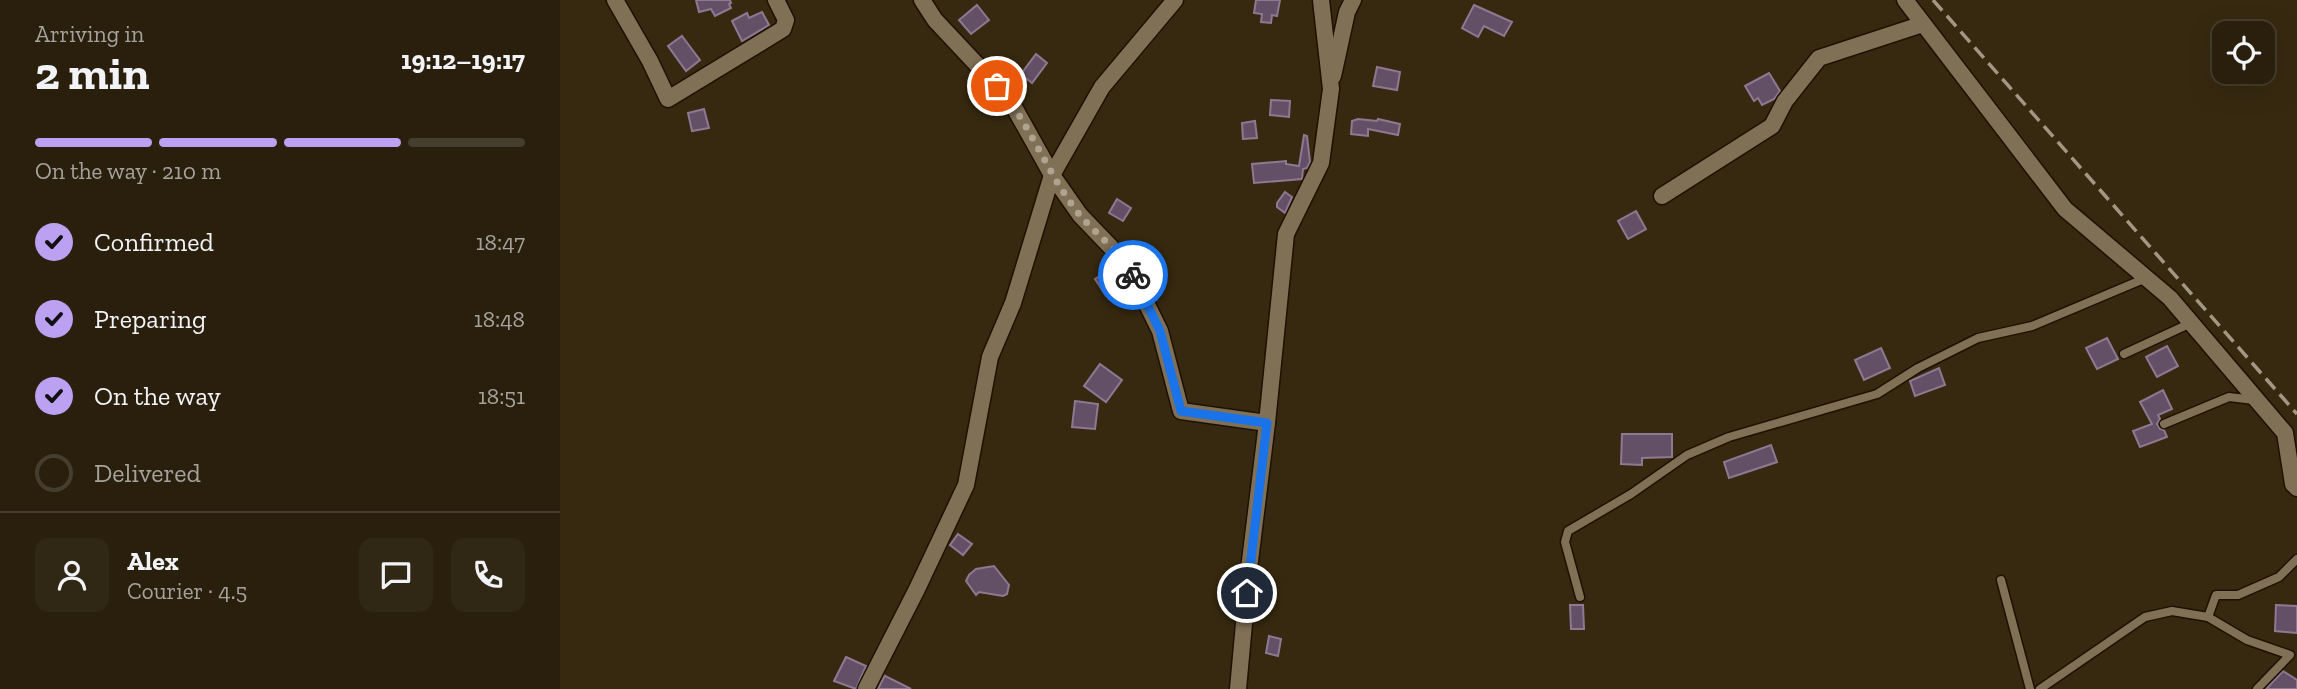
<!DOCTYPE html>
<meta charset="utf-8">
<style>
body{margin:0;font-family:"Zilla Slab",serif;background:#312715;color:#f1f3f6;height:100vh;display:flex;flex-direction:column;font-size:26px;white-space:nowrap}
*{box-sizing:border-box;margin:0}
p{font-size:23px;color:#a5a29d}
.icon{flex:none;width:38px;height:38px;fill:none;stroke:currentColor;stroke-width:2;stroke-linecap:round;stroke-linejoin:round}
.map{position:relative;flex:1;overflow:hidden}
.details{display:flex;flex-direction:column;background:#291f0c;width:560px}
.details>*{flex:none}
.fabs{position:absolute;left:1652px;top:21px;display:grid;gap:14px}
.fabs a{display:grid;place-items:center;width:63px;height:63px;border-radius:14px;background:#291f0c;box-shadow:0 7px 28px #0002,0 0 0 2px #453d2d;font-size:35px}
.pin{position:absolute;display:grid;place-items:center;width:60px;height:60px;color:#fff;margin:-30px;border:4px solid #fff;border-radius:50%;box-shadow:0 2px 7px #0007}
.courier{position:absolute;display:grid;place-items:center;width:70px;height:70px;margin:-35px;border:5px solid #1a73e8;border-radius:50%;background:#fff;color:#222;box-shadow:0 2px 9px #0007}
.headline em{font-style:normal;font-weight:800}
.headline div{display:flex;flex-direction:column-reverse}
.headline{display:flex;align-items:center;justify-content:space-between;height:119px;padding:0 35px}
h1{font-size:46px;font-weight:800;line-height:52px}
.bar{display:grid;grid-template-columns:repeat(4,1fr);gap:10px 7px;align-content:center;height:84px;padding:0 35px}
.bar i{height:9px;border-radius:5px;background:#453d2d}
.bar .current{background:#bca0f2}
.bar p{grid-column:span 4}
.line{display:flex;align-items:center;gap:18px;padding:0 35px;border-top:2px solid #453d2d}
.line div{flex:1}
.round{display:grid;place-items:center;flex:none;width:74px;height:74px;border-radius:14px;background:#312715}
ol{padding:0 35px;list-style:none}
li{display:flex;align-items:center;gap:21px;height:77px}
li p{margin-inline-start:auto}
li .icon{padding:7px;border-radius:50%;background:#bca0f2;color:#111;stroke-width:4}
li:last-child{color:#a5a29d}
li i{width:38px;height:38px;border:4px solid #453d2d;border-radius:50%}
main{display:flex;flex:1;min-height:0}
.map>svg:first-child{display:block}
.building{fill:#635067;stroke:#8d7992;stroke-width:2}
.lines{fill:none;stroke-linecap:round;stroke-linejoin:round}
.service-casing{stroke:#1e1100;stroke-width:11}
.minor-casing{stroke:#1e1100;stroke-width:19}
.service{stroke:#807055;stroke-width:8}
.minor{stroke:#807055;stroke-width:16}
.rail{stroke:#a29784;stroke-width:3.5;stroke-dasharray:14 7;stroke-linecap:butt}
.done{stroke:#afa491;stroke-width:7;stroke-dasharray:0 12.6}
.route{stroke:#1a73e8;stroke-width:9}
</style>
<main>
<section class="details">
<div class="headline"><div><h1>2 min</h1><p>Arriving in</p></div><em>19:12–19:17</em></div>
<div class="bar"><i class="current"></i><i class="current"></i><i class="current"></i><i></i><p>On the way · 210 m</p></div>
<ol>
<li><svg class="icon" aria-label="check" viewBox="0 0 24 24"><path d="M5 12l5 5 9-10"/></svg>Confirmed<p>18:47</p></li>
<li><svg class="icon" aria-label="check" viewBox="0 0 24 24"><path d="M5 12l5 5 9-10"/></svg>Preparing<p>18:48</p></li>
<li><svg class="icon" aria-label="check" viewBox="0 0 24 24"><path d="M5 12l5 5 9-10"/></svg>On the way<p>18:51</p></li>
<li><i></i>Delivered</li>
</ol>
<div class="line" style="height:126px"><a class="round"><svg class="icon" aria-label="person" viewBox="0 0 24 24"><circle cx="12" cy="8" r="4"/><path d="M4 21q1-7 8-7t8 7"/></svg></a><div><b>Alex</b><p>Courier · 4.5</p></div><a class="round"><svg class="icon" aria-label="chat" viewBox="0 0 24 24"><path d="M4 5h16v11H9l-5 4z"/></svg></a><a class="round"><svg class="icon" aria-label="phone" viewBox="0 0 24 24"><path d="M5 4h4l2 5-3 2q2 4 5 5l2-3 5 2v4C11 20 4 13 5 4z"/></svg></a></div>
</section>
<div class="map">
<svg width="1737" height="689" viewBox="0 0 1737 689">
<rect width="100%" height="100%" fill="#372910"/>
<g class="building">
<path d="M136,0H170L171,3L169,4L171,8L155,16L151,9L139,12Z"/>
<path d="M696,0H720L717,16L712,15L711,23L701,22L702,14L694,13Z"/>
<path d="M417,5L429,20L411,34L399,20Z"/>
<path d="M914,5L952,22L944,36L924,26L918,37L902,28Z"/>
<path d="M202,12L209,25L182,41L172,21L187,13L189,18Z"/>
<path d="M122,36L140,60L126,71L108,46Z"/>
<path d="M476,54L487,63L472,83L461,74Z"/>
<path d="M817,67L840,72L837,90L813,86Z"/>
<path d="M1209,73L1220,91L1214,99L1202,105L1198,98L1194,101L1185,86Z"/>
<path d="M421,87L430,97L421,106L412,96Z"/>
<path d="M711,100L730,101L729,117L710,115Z"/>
<path d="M144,109L149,128L132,131L128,113Z"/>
<path d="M798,119L817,121L818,119L840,124L838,135L808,129V136L791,134L792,121Z"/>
<path d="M695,121L697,138L683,139L682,123Z"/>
<path d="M744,135L747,136L750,162L747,168L743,169L742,179L694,183L692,164L726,161V164L739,166Z"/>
<path d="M725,192L732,197L725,213L717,207V203Z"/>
<path d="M557,199L571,208L563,221L549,213Z"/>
<path d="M1076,211L1086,229L1068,239L1058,221Z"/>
<path d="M550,270L561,287L546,296L535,279Z"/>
<path d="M1547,338L1558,359L1537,369L1526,348Z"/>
<path d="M1607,346L1618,366L1597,377L1586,357Z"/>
<path d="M1321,348L1330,368L1304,380L1295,360Z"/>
<path d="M540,364L562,380L546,402L524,386Z"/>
<path d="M1379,368L1385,385L1355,396L1350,381Z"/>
<path d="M1603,390L1612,409L1598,415L1600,419L1597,424L1600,429L1604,430L1607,437L1580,447L1573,431L1592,424L1580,402Z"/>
<path d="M515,401L538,404L535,429L512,427Z"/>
<path d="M1062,434H1112V457L1082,458V465L1061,464Z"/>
<path d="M1211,445L1217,462L1169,478L1164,462Z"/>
<path d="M398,534L412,544L403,555L390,545Z"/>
<path d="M434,566L449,585L447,594L443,596L419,592L416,595L406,581L409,575L416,569Z"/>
<path d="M1010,605H1023L1024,629H1011Z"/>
<path d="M1716,605L1737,606V633L1715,631Z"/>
<path d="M709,636L721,639L718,656L706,653Z"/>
<path d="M286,657L306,666L296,689L274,681Z"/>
<path d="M1723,671L1737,680V689H1706Z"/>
<path d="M325,675V676L351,689H318Z"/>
</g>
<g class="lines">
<defs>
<g id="service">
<path d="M1564,354L1631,323"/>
<path d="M1604,424L1669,397L1694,400"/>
<path d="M1441,580L1470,689"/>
<path d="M1020,597L1005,542L1008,531L1071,494L1127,455L1169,437L1317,394L1358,368L1418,338L1472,326L1586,278"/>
<path d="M1648,617L1687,640L1730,655L1697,689"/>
<path d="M1480,689L1585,617L1612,611L1648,617L1656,595H1678L1719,577L1737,559"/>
</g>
<g id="minor">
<path d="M55,0L90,61L108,99L223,29L226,20L216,0"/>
<path d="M362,0L375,20L450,100L492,175L520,215L567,264L600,331L621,411L707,423"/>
<path d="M1345,0L1505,209L1610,298L1725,433L1733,484L1737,488"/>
<path d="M773,76L787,12L793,0"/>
<path d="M1102,196L1212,126L1225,101L1259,58L1363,24"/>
<path d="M306,689L357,589L406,485L430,357L453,303L492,175L542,87L615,0"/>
<path d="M678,689L689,569L707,423L726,234L761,163L771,89L761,0"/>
</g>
</defs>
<use href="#service" class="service-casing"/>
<use href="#minor" class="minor-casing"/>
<use href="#service" class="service"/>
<use href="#minor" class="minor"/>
<path class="rail" d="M1373,0L1737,414"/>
</g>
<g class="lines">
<path class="done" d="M437,86C471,124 487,174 519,214C536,235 561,251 573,275"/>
<path class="route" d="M573,275L600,331L621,411L707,423L687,593"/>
</g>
</svg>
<div class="fabs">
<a><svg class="icon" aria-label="locate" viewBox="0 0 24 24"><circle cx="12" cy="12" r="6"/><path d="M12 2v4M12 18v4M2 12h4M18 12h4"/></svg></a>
</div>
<div class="pin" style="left:437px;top:86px;background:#ea580c"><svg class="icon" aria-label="bag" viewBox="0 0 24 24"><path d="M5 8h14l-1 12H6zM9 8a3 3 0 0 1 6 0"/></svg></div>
<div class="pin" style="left:687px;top:593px;background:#1f2937"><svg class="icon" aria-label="home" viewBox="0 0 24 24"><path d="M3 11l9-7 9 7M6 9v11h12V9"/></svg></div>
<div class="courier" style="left:573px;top:275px"><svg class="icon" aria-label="bike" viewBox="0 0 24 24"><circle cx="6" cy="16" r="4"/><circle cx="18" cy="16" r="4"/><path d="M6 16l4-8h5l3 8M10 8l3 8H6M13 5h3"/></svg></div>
</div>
</main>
